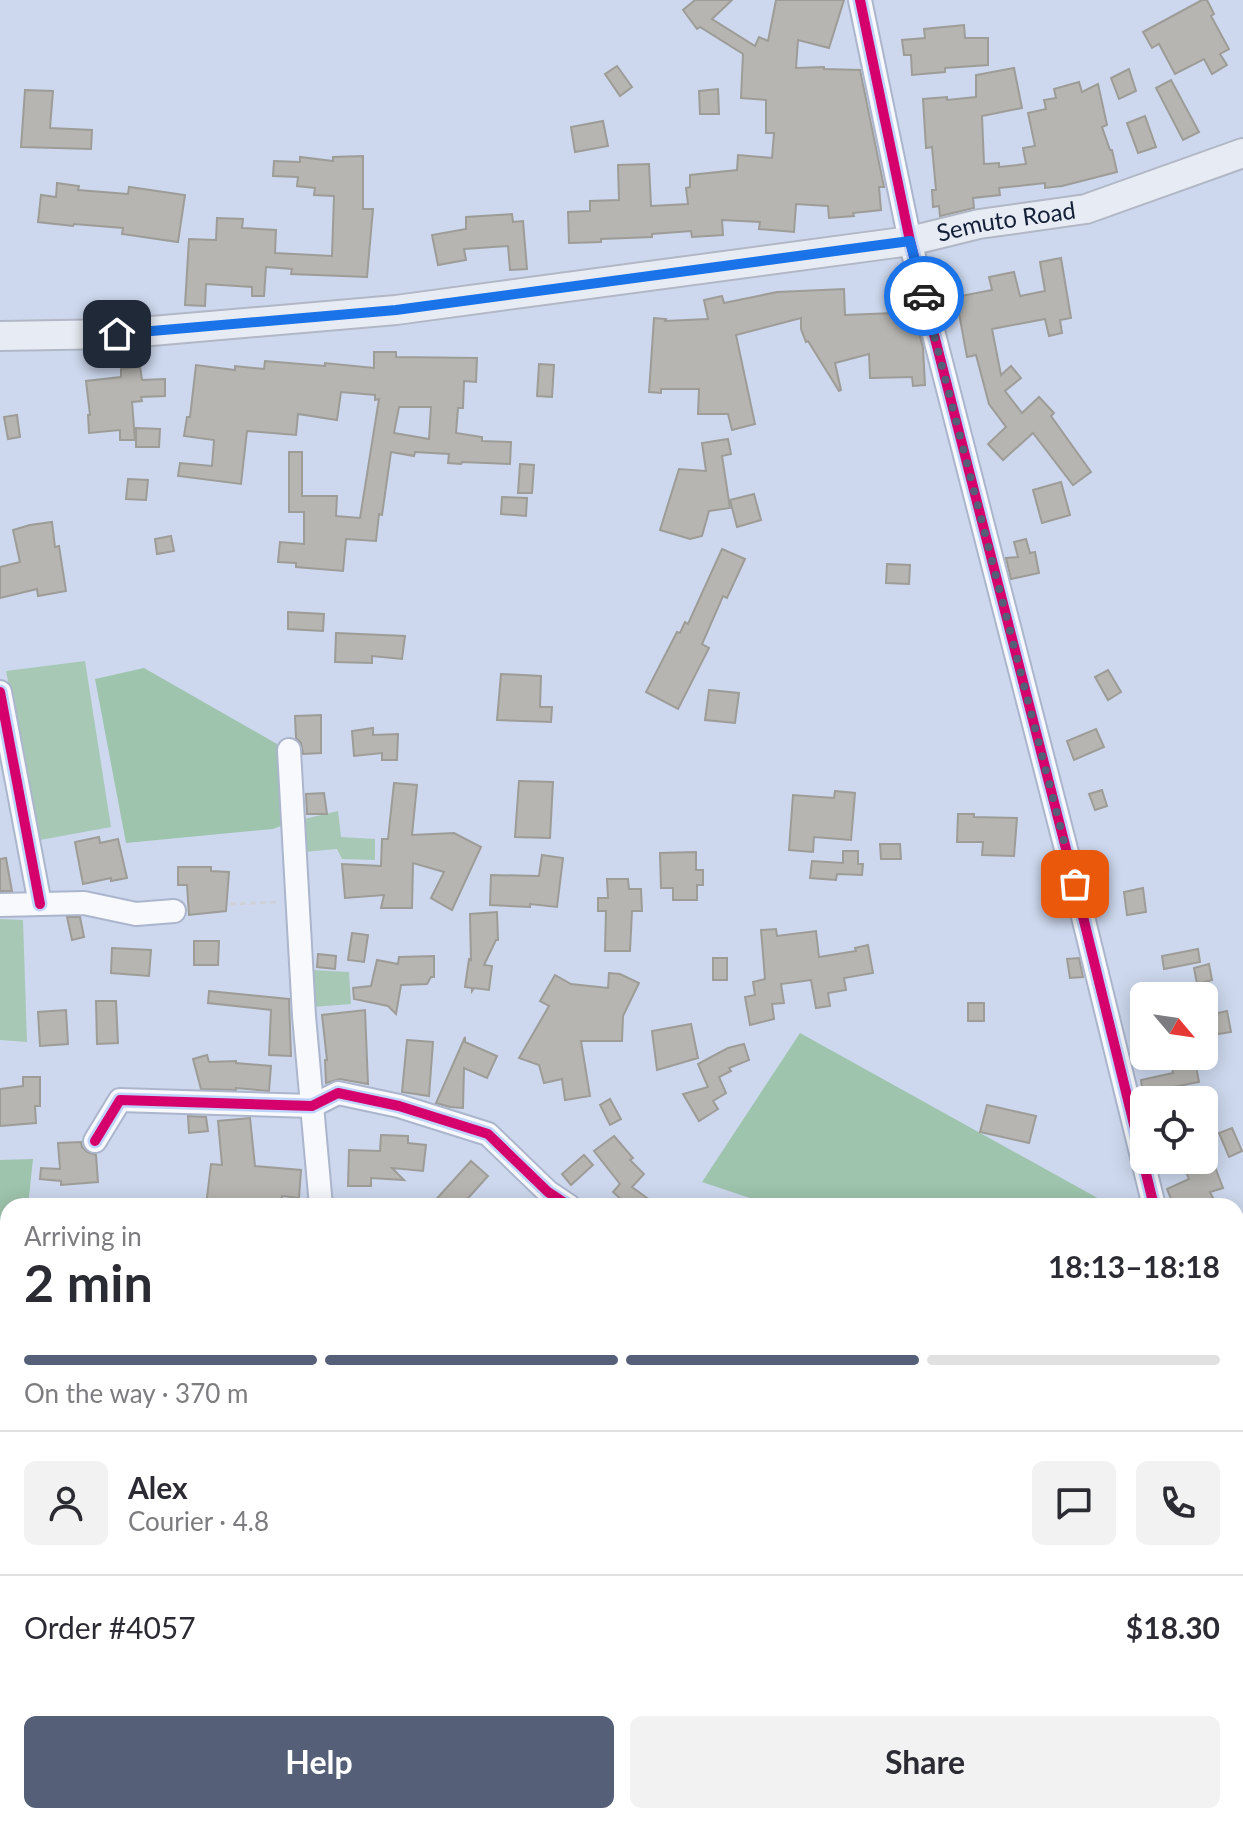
<!DOCTYPE html>
<meta charset="utf-8">
<style>
body{margin:0;font-family:Lato,sans-serif;background:#f2f2f3;color:#2b2b33;height:100vh;display:flex;flex-direction:column;font-size:30px;white-space:nowrap}
*{box-sizing:border-box;margin:0}
p{font-size:26px;color:#7c7c81}
.icon{flex:none;width:44px;height:44px;fill:none;stroke:currentColor;stroke-width:2;stroke-linecap:round;stroke-linejoin:round}
.map{position:relative;flex:1;overflow:hidden}
.details{position:absolute;left:0px;top:1198px;width:1244px;height:626px;display:flex;flex-direction:column;background:#fff;border-radius:24px 24px 0 0;box-shadow:0 4px 20px #0003}
.details>*{flex:none}
.needle{width:52px;rotate:119deg}
.fabs{position:absolute;left:1130px;top:982px;display:grid;gap:16px}
.fabs a{display:grid;place-items:center;width:88px;height:88px;border-radius:12px;background:#fff;box-shadow:0 4px 20px #0003;font-size:40px}
.pin{position:absolute;display:grid;place-items:center;width:68px;height:68px;color:#fff;margin:-34px;border-radius:16px;box-shadow:0 4px 12px #0006}
.courier{position:absolute;display:grid;place-items:center;width:80px;height:80px;margin:-40px;border:6px solid #1a73e8;border-radius:50%;background:#fff;color:#222;box-shadow:0 2px 10px #0007}
.headline em{font-style:normal;font-weight:700}
.headline div{display:flex;flex-direction:column-reverse}
.headline{display:flex;align-items:center;justify-content:space-between;height:136px;padding:0 24px}
h1{font-size:52px;font-weight:700;line-height:60px}
.bar{display:grid;grid-template-columns:repeat(4,1fr);gap:12px 8px;align-content:center;height:96px;padding:0 24px}
.bar i{height:10px;border-radius:6px;background:#e1e1e2}
.bar .current{background:#556078}
.bar p{grid-column:span 4}
.line{display:flex;align-items:center;gap:20px;padding:0 24px;border-top:2px solid #e1e1e2}
.line div{flex:1}
.round{display:grid;place-items:center;flex:none;width:84px;height:84px;border-radius:12px;background:#f2f2f3}
.primary-button{display:flex;gap:16px;margin-top:auto;padding:16px 24px}
.primary-button a{flex:1;height:92px;border-radius:12px;background:#556078;color:#fff;font-size:32px;font-weight:700;line-height:92px;text-align:center}
.primary-button a+a{background:#f2f2f3;color:#2b2b33}
.map>svg:first-child{display:block}
.green{fill:#a6c8b5}
.forest{fill:#9ec4ad}
.building{fill:#b6b5b1;stroke:#9d9c97;stroke-width:2;fill-rule:evenodd}
.lines{fill:none;stroke-linecap:round;stroke-linejoin:round}
.minor-casing{stroke:#abb5cc;stroke-width:26}
.major-casing{stroke:#b1b7c5;stroke-width:32}
.path{stroke:#ced1d8;stroke-width:3;stroke-dasharray:6 4;stroke-linecap:butt}
.minor{stroke:#f8f9fc;stroke-width:22}
.major{stroke:#e7ecf4;stroke-width:28}
.cycleway-casing{stroke:#bfd4fc;stroke-width:15}
.cycleway{stroke:#d6006c;stroke-width:10}
.done{stroke:#556078;stroke-width:8;stroke-dasharray:0 14.4}
.route{stroke:#1a73e8;stroke-width:10}
.labels{text-anchor:middle;stroke-width:8;stroke-linejoin:round;paint-order:stroke}
.street-label{font-size:24px;fill:#141f38;stroke:#bfd4fc}
</style>
<div class="map">
<svg width="1243" height="1823" viewBox="0 0 1243 1823">
<rect width="100%" height="100%" fill="#cdd8ee"/>
<g class="green">
<path d="M85,661L111,827L40,840L6,671Z"/>
<path d="M338,811L341,837L375,839V860L342,859L337,849L304,852L300,820Z"/>
<path d="M0,919L23,920L27,1042L0,1040Z"/>
<path d="M312,970L349,972L351,1004L312,1007Z"/>
<path d="M0,1704H8V1794L0,1792Z"/>
</g>
<g class="forest">
<path d="M144,668L277,744L281,826L273,829L126,843L95,679Z"/>
<path d="M800,1033L1112,1206H774L702,1182Z"/>
<path d="M33,1159L28,1206H8V1272L0,1276V1160Z"/>
</g>
<g class="building">
<path d="M695,0H732L712,19L755,46L759,37L768,41L776,0H844L829,48L798,40L796,68L824,67V69L860,70L884,187H879L881,210L853,213L854,216L829,218L828,206L796,204L794,232L759,229L760,222L722,220L723,235L692,237L691,231L652,234V237L601,239V242L569,243L568,212L590,211V201L619,200L618,165L649,164L651,206L688,204L686,188L690,187V175L737,170L738,155L772,158L774,133H766V100L741,98L743,54L700,27L697,29L683,10Z"/>
<path d="M1202,0H1207L1214,14L1211,16L1229,49L1220,54L1227,65L1212,74L1204,59L1175,74L1159,44L1152,48L1143,32Z"/>
<path d="M964,25L965,38H988V65L945,68V72L912,75L911,55H904L902,40L925,38L924,29Z"/>
<path d="M617,66L632,87L620,96L605,74Z"/>
<path d="M1014,68L1022,108L982,116L984,164L999,163V167L1026,164L1023,148L1035,146L1028,113L1046,109L1044,100L1056,98L1054,89L1079,82L1082,92L1098,84L1107,125L1102,127L1110,150H1112L1117,172L1062,186L1045,188V183L999,188L1000,195L973,198L974,208L940,216L939,206L933,207L932,190H936L932,147L926,148L923,99L947,97V100L976,97V75Z"/>
<path d="M1129,69L1136,91L1119,99L1111,78Z"/>
<path d="M1171,80L1199,132L1183,140L1156,88Z"/>
<path d="M718,89L719,114H700L699,91Z"/>
<path d="M25,90L53,91L50,128L92,130L91,149L21,147Z"/>
<path d="M1145,116L1156,147L1138,153L1127,123Z"/>
<path d="M603,121L608,146L575,152L571,127Z"/>
<path d="M363,156V209H373L367,277L291,274L292,269L266,267L264,296H252V287L206,284L205,306L185,305L189,239L216,240L217,218L243,219L242,228L276,230L275,253L332,256L334,196L314,195L315,188L297,186L298,177L273,176L274,161L300,162V157L333,161V157Z"/>
<path d="M57,183L79,186L78,190L128,194L129,187L185,195L178,242L122,234L123,228L74,224L73,226L38,222L41,195L56,197Z"/>
<path d="M512,214L513,222L523,221L527,269L510,270L508,246L464,249L466,260L438,265L432,235L466,229V217Z"/>
<path d="M1061,258L1071,318L1060,320L1062,333L1049,336L1045,319L992,329L1001,375L1011,366L1021,378L1005,391L1022,413L1039,397L1054,413L1051,416L1091,472L1073,485L1033,433L1003,460L988,444L1006,427L989,404L976,355L967,357L956,297L992,290L989,277L1014,272L1020,296L1045,291L1040,262Z"/>
<path d="M844,289L845,315L894,313V290L908,289L923,348L925,385L913,386L912,377L870,378L869,354L835,363L841,390L839,391L808,341L806,342L801,329V318L736,335L755,424L732,430L728,414H698L699,389H661V393L649,392L654,318L666,319L665,321L708,319L704,300L722,296L724,303L777,292Z"/>
<path d="M374,352H396V357L477,358L476,382L464,381L463,408H458L456,433L482,437V441L511,442L510,464L462,462L461,464L448,463L449,454L415,452L414,456L391,452L382,515L379,514L376,541L346,539L343,571L296,567V563L278,562L280,542L304,544V512H289V452H302V496H337L336,516L360,518L379,399L375,400V395L341,392L337,420L298,414L296,435L247,431L241,484L178,476L180,463L212,466L214,440L184,436L187,417H190L196,365L235,370V366L264,369L265,361L325,366V363L374,368ZM399,407H431L429,439L394,433Z"/>
<path d="M539,364L554,365L552,397L537,396Z"/>
<path d="M140,367L142,380L165,379V396L141,397L142,401L132,402L135,440H120V430L89,433L88,415H90L86,381L121,377V369Z"/>
<path d="M17,415L20,437L8,439L4,417Z"/>
<path d="M136,428L160,429L159,447H136Z"/>
<path d="M728,439L731,454L722,456L730,508L709,511L702,536L690,539L660,530L679,469L706,471L702,443Z"/>
<path d="M520,464L534,465L532,493H518Z"/>
<path d="M128,479L148,480L146,500L126,499Z"/>
<path d="M1061,482L1070,515L1042,523L1033,490Z"/>
<path d="M754,494L761,520L737,527L730,500Z"/>
<path d="M502,497L527,498L526,516L501,514Z"/>
<path d="M52,522L55,547L59,546L66,591L38,596L37,589L0,598V567L20,562L13,530L30,525Z"/>
<path d="M171,536L174,551L157,554L155,539Z"/>
<path d="M1026,539L1030,553L1035,552L1039,573L1011,579L1006,558L1018,557L1014,542Z"/>
<path d="M722,549L745,559L727,598L723,596L702,644L709,648L678,709L646,692L677,632L680,633L685,622L688,624Z"/>
<path d="M887,564L910,565L909,584L886,583Z"/>
<path d="M288,612L324,614L323,631L288,629Z"/>
<path d="M336,633L405,636L402,659L372,656V663L335,662Z"/>
<path d="M1108,670L1121,692L1108,700L1095,677Z"/>
<path d="M501,674L541,676L540,707H552L551,722L497,720Z"/>
<path d="M709,690L739,693L735,723L705,720Z"/>
<path d="M321,715V753L303,754L301,743L296,738L295,716Z"/>
<path d="M373,728V735L398,734L397,760H382V753L354,756L352,731Z"/>
<path d="M1096,729L1104,747L1074,760L1067,741Z"/>
<path d="M519,781L553,782L550,838L515,837Z"/>
<path d="M394,783L417,785L412,835L454,833L481,847L452,910L431,898L444,872L413,863L412,908H381L384,895L345,898L342,864L381,866L382,839H388Z"/>
<path d="M1102,790L1107,806L1095,810L1089,794Z"/>
<path d="M835,791L855,793L851,840L814,837L813,852L789,850L793,795L834,798Z"/>
<path d="M324,793L327,814H307L306,794Z"/>
<path d="M958,814H974V817L1017,818L1014,856L982,855L983,842H957Z"/>
<path d="M99,837L100,843L118,839L127,878L111,881V878L83,884L75,842Z"/>
<path d="M880,844H900L901,859H881Z"/>
<path d="M843,851H858V864H863L862,875L837,874L836,880L810,878L812,861L843,863Z"/>
<path d="M696,852V870H703V885H697V900H673V888H661L660,853Z"/>
<path d="M542,855L563,858L557,907L530,904V907L490,905L491,875L539,876Z"/>
<path d="M6,858L12,891H0V859Z"/>
<path d="M178,867H211V871L229,872L226,911L189,915L187,885H178Z"/>
<path d="M607,879H628L629,889H641L642,911H632L630,951H605L606,911H598V898H608Z"/>
<path d="M1143,888L1146,912L1127,915L1124,892Z"/>
<path d="M497,912L498,940H496L484,965L492,966L489,990L474,988L472,991V988L465,987L469,959L471,960L470,914Z"/>
<path d="M67,917H80L84,937L72,940Z"/>
<path d="M776,929L777,936L816,931L819,957L856,951L855,948L868,945L873,973L844,978L846,990L828,993L830,1006L816,1008L811,980L781,984L784,1003L772,1004L774,1019L750,1025L745,997L755,995L753,982L765,979L761,930Z"/>
<path d="M352,933L368,935L364,962L348,960Z"/>
<path d="M194,941H219L218,965H194Z"/>
<path d="M112,948L151,950L149,976L111,973Z"/>
<path d="M1198,949L1200,962L1164,969L1162,956Z"/>
<path d="M318,954L336,956L335,969L317,967Z"/>
<path d="M434,956V977H431L427,984L401,985L396,1014L388,1006L354,999L353,988L371,986L377,960L398,964L399,957Z"/>
<rect x="713" y="958" width="14" height="22"/>
<path d="M1079,958L1083,977L1070,978L1067,959Z"/>
<path d="M1209,964L1212,980L1197,984L1194,968Z"/>
<path d="M609,973L620,974L639,983L623,1016L622,1041H581L590,1096L565,1100L562,1079L544,1083L539,1065L519,1058L549,1006L540,1001L555,975L571,984L608,988Z"/>
<path d="M209,991L289,999L291,1056L269,1055L271,1010L208,1003Z"/>
<path d="M96,1001H116L118,1043L97,1044Z"/>
<rect x="968" y="1003" width="16" height="18"/>
<path d="M66,1010L68,1044L40,1046L38,1012Z"/>
<path d="M365,1010L368,1084L340,1079L326,1083L325,1060H327L322,1015Z"/>
<path d="M1227,1011L1231,1032L1206,1036L1204,1016Z"/>
<path d="M691,1024L698,1058L657,1070L652,1031Z"/>
<path d="M465,1037V1042L497,1056L487,1078L464,1068L463,1108L450,1107L436,1103Z"/>
<path d="M407,1040L433,1042L429,1096L402,1092Z"/>
<path d="M744,1044L749,1060L729,1068L731,1071L719,1077L726,1093L713,1101L718,1109L699,1121L683,1094L708,1087L698,1064L728,1048Z"/>
<path d="M207,1055L209,1062L236,1061V1063L271,1066L269,1091L236,1088V1090L201,1089L193,1059Z"/>
<path d="M1183,1056H1194L1199,1082L1168,1088L1170,1100H1144L1141,1080L1173,1073L1170,1058Z"/>
<path d="M23,1077H40V1106H35L36,1123L0,1126V1089L23,1086Z"/>
<path d="M610,1099L621,1119L610,1125L600,1105Z"/>
<path d="M987,1105L1036,1116L1029,1143L980,1132Z"/>
<path d="M188,1116L206,1117L208,1131L189,1133Z"/>
<path d="M250,1118L255,1166L301,1170L299,1198L282,1196L281,1206H206L211,1164L222,1165L218,1121Z"/>
<path d="M1232,1128L1242,1151L1229,1157L1219,1133Z"/>
<path d="M381,1135L408,1136V1143L426,1145L423,1171L392,1168L404,1180L371,1178V1186H348L349,1150L380,1151Z"/>
<path d="M614,1136L633,1158L630,1160L644,1174L632,1187L658,1206H628L613,1192L620,1184L594,1151Z"/>
<path d="M81,1142L82,1147L87,1152L96,1155L98,1182L61,1185V1181L40,1179L41,1168L60,1169L58,1143Z"/>
<path d="M584,1155L593,1165L571,1185L562,1174Z"/>
<path d="M1212,1159L1223,1188L1210,1192L1217,1206H1174L1167,1189L1189,1179L1185,1169Z"/>
<path d="M471,1161L488,1176L461,1206H430Z"/>
</g>
<g class="lines">
<defs>
<g id="minor">
<path d="M860,0L910,241L1075,884L1154,1206"/>
<path d="M0,692L40,904"/>
<path d="M289,750L304,1016L321,1206"/>
<path d="M0,905L84,903L136,914L174,911"/>
<path d="M95,1141L120,1100L312,1106L338,1093L399,1106L488,1134L548,1192L569,1206"/>
<path d="M0,1358L8,1357"/>
<path d="M1236,1539L1243,1568"/>
<path d="M951,1816L956,1823"/>
<path d="M246,1823L278,1816"/>
<path d="M836,1823L844,1816"/>
</g>
<g id="major">
<path id="s1" d="M0,336L117,334L396,310L910,241L979,224L1086,209L1243,153"/>
</g>
</defs>
<use href="#minor" class="minor-casing"/>
<use href="#major" class="major-casing"/>
<g class="path">
<path d="M230,904L279,902"/>
<path d="M338,1200L350,1206"/>
</g>
<use href="#minor" class="minor"/>
<use href="#major" class="major"/>
<defs>
<g id="cycleway">
<path d="M860,0L910,241L1075,884L1154,1206"/>
<path d="M0,692L40,904"/>
<path d="M95,1141L120,1100L312,1106L338,1093L399,1106L488,1134L548,1192L569,1206"/>
</g>
</defs>
<use href="#cycleway" class="cycleway-casing"/>
<use href="#cycleway" class="cycleway"/>
</g>
<g class="lines">
<path class="done" d="M924,296L1075,884"/>
<path class="route" d="M117,334L396,310L910,241L924,296"/>
</g>
<g class="labels">
<g class="street-label">
<text dy="8" stroke="none"><textPath href="#s1" startOffset="1014">Semuto Road</textPath></text>
</g>
</g>
</svg>
<div class="fabs">
<a><svg class="needle" viewBox="-14 -14 28 28"><path d="M0-13l5 13h-10z" fill="#e53935"/><path d="M0 13l5-13h-10z" fill="#7c7c81"/></svg></a>
<a><svg class="icon" aria-label="locate" viewBox="0 0 24 24"><circle cx="12" cy="12" r="6"/><path d="M12 2v4M12 18v4M2 12h4M18 12h4"/></svg></a>
</div>
<div class="pin" style="left:1075px;top:884px;background:#ea580c"><svg class="icon" aria-label="bag" viewBox="0 0 24 24"><path d="M5 8h14l-1 12H6zM9 8a3 3 0 0 1 6 0"/></svg></div>
<div class="pin" style="left:117px;top:334px;background:#1f2937"><svg class="icon" aria-label="home" viewBox="0 0 24 24"><path d="M3 11l9-7 9 7M6 9v11h12V9"/></svg></div>
<div class="courier" style="left:924px;top:296px"><svg class="icon" aria-label="car" viewBox="0 0 24 24"><path d="M5 17H2v-5l4-1 3-4h7l3 4 3 1v5h-3M9 17h6M6 11h13"/><circle cx="7" cy="17" r="2"/><circle cx="17" cy="17" r="2"/></svg></div>
<section class="details">
<div class="headline"><div><h1>2 min</h1><p>Arriving in</p></div><em>18:13–18:18</em></div>
<div class="bar"><i class="current"></i><i class="current"></i><i class="current"></i><i></i><p>On the way · 370 m</p></div>
<div class="line" style="height:144px"><a class="round"><svg class="icon" aria-label="person" viewBox="0 0 24 24"><circle cx="12" cy="8" r="4"/><path d="M4 21q1-7 8-7t8 7"/></svg></a><div><b>Alex</b><p>Courier · 4.8</p></div><a class="round"><svg class="icon" aria-label="chat" viewBox="0 0 24 24"><path d="M4 5h16v11H9l-5 4z"/></svg></a><a class="round"><svg class="icon" aria-label="phone" viewBox="0 0 24 24"><path d="M5 4h4l2 5-3 2q2 4 5 5l2-3 5 2v4C11 20 4 13 5 4z"/></svg></a></div>
<div class="line" style="height:104px"><div>Order #4057</div><b>$18.30</b></div>
<div class="primary-button"><a>Help</a><a>Share</a></div>
</section>
</div>
